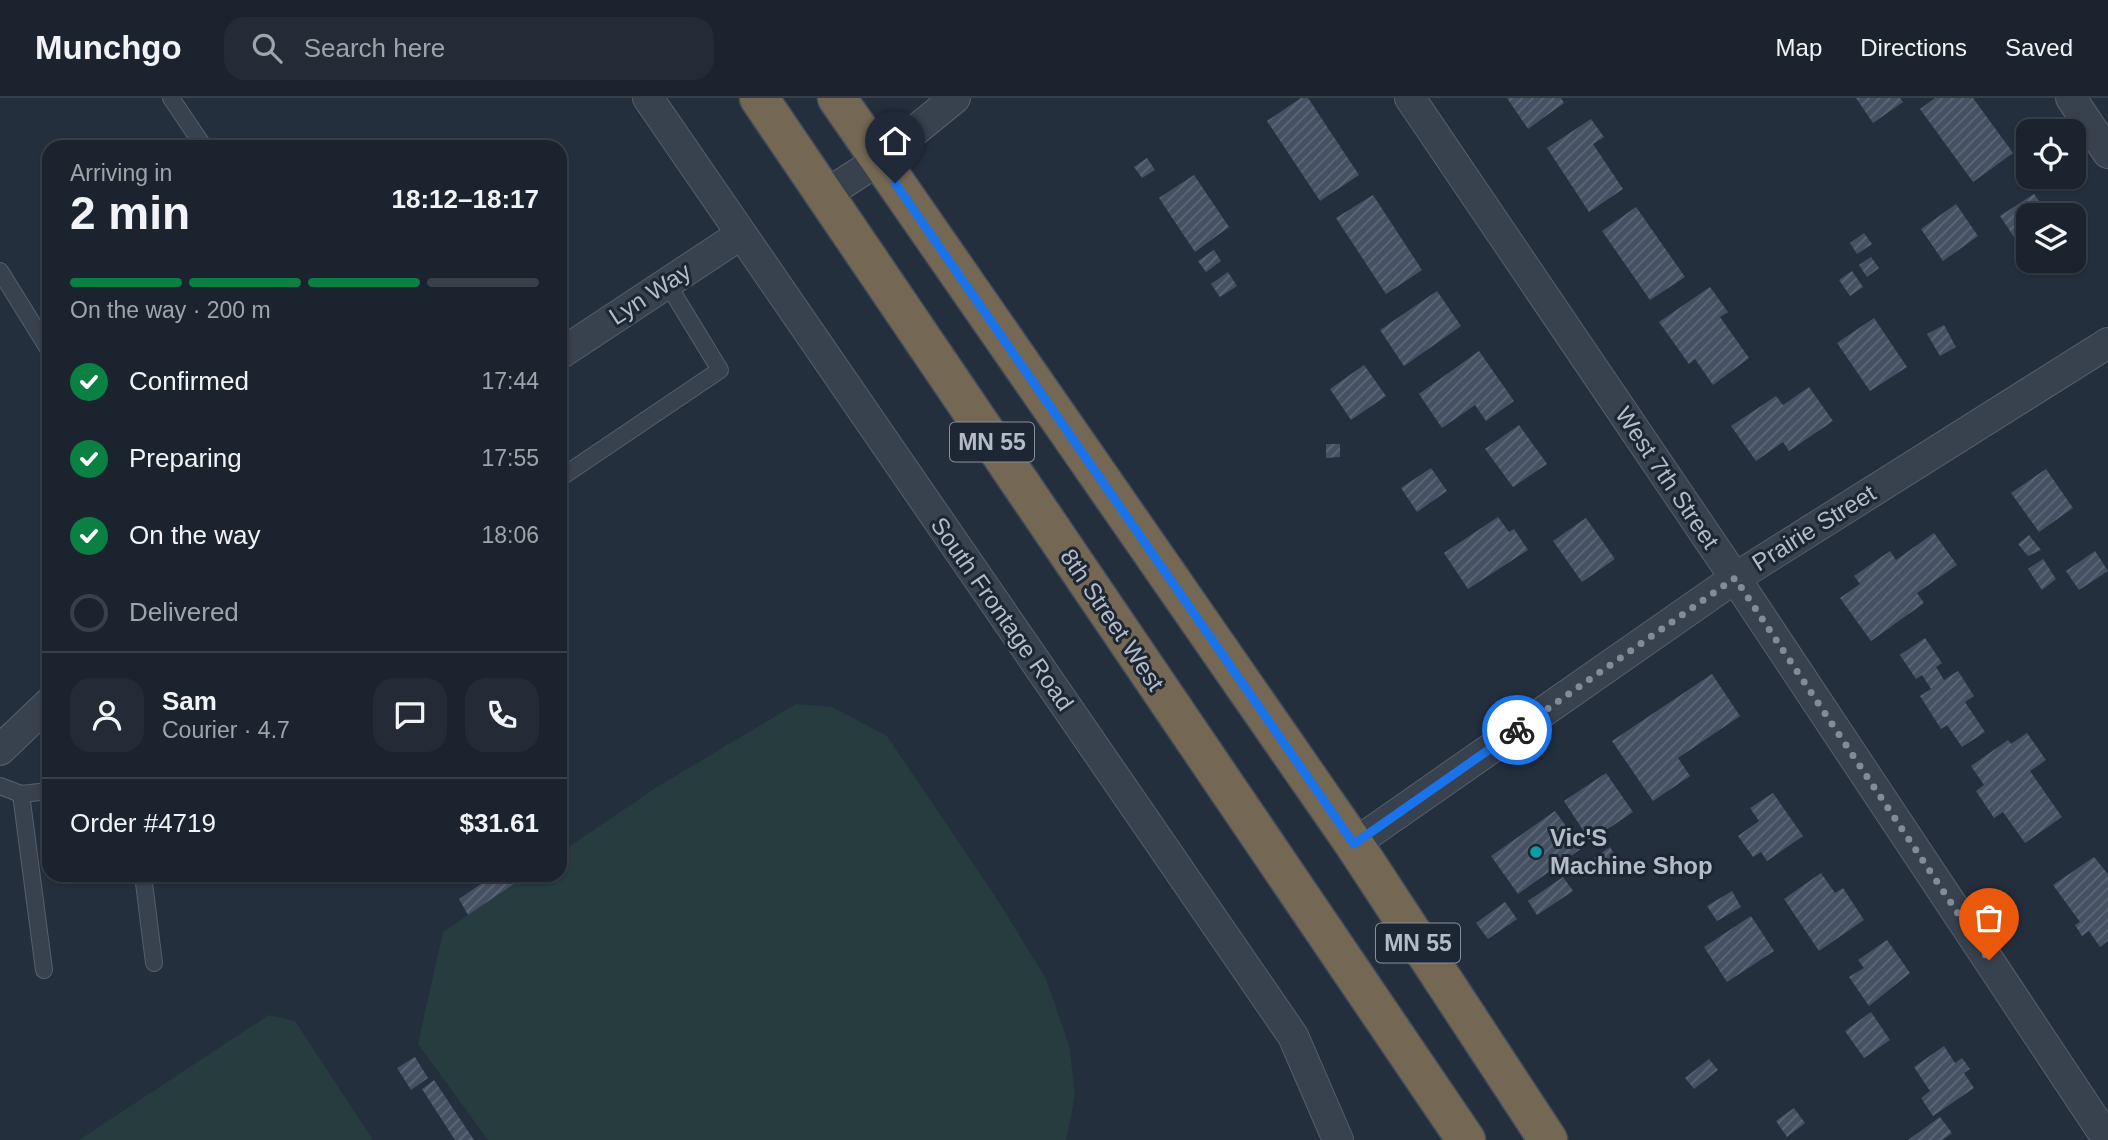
<!DOCTYPE html>
<meta charset="utf-8">
<style>
body{margin:0;font-family:Arial,sans-serif;background:#242b36;color:#f1f3f6;height:100vh;display:flex;flex-direction:column;font-size:26px;white-space:nowrap}
*{box-sizing:border-box;margin:0}
p{font-size:23px;color:#a0a4aa}
.icon{flex:none;width:38px;height:38px;fill:none;stroke:currentColor;stroke-width:2;stroke-linecap:round;stroke-linejoin:round}
.map{position:relative;flex:1;overflow:hidden}
.side{position:absolute;left:42px;top:42px;width:525px;height:742px;display:flex;flex-direction:column;background:#1b232e;border-radius:21px;box-shadow:0 2px 5px #0004,0 0 0 2px #39404a}
.side>*{flex:none}
.controls{position:absolute;left:2016px;top:21px;display:grid;gap:14px}
.controls a{display:grid;place-items:center;width:70px;height:70px;border-radius:14px;background:#1b232e;box-shadow:0 2px 5px #0004,0 0 0 2px #39404a;font-size:35px}
.pin{position:absolute;display:grid;place-items:center;width:60px;height:60px;color:#fff;margin:-72px -30px;border-radius:50% 50% 50% 0;rotate:-45deg;box-shadow:0 0 7px #0007}
.pin .icon{rotate:45deg}
.courier{position:absolute;display:grid;place-items:center;width:70px;height:70px;margin:-35px;border:5px solid #1a73e8;border-radius:50%;background:#fff;color:#222;box-shadow:0 2px 9px #0007}
.overview em{font-style:normal;font-weight:700}
.overview div{display:flex;flex-direction:column-reverse}
.overview{display:flex;align-items:center;justify-content:space-between;height:119px;padding:0 28px}
h1{font-size:46px;font-weight:700;line-height:52px}
.bar{display:grid;grid-template-columns:repeat(4,1fr);gap:10px 7px;align-content:center;height:84px;padding:0 28px}
.bar i{height:9px;border-radius:5px;background:#39404a}
.bar .current{background:#0b8043}
.bar p{grid-column:span 4}
.line{display:flex;align-items:center;gap:18px;padding:0 28px;border-top:2px solid #39404a}
.line div{flex:1}
.round{display:grid;place-items:center;flex:none;width:74px;height:74px;border-radius:21px;background:#242b36}
ol{padding:0 28px;list-style:none}
li{display:flex;align-items:center;gap:21px;height:77px}
li p{margin-inline-start:auto}
li .icon{padding:7px;border-radius:50%;background:#0b8043;color:#fff;stroke-width:4}
li:last-child{color:#a0a4aa}
li i{width:38px;height:38px;border:4px solid #39404a;border-radius:50%}
header{display:flex;align-items:center;gap:42px;box-sizing:border-box;height:98px;padding:0 35px;background:#1b232e;border-bottom:2px solid #39404a}
header strong{font-size:33px}
nav{display:flex;gap:38px;margin-inline-start:auto;font-size:24px}
.search{width:490px;height:63px;background:#242b36;display:flex;align-items:center;gap:18px;box-sizing:border-box;padding:0 24px;border-radius:21px;color:#a0a4aa;font-size:26px}
.map>svg:first-child{display:block}
.garden{fill:#263c3f}
.building{fill:url(#building-hatch)}
.lines{fill:none;stroke-linecap:round;stroke-linejoin:round}
.lane-casing{stroke:#565f6c;stroke-width:18}
.street-casing{stroke:#565f6c;stroke-width:32}
.highway-casing{stroke:#434c59;stroke-width:41}
.lane{stroke:#38414e;stroke-width:16}
.street{stroke:#38414e;stroke-width:30}
.highway{stroke:#746855;stroke-width:38}
.done{stroke:#828b98;stroke-width:7;stroke-dasharray:0 12.6}
.route{stroke:#1a73e8;stroke-width:9}
.culture-dot{fill:#0f9aa8;stroke:#1d2633;stroke-width:2.5}
.labels{text-anchor:middle;stroke-width:6;stroke-linejoin:round;paint-order:stroke}
.shield{fill:#1d2633;stroke:#878f9c;stroke-width:2}
.shield-label{font-size:23px;font-weight:bold;fill:#b4bcc9}
.street-label{font-size:24px;fill:#b4bcc9;stroke:#1d2633}
.poi-label{font-size:24px;font-weight:bold;fill:#b4bcc9;stroke:#1d2633;text-anchor:start}
</style>
<header>
<strong>Munchgo</strong>
<div class="search"><svg class="icon" aria-label="search" viewBox="0 0 24 24"><circle cx="10" cy="10" r="6"/><path d="M15 15l6 6"/></svg>Search here</div>
<nav><a>Map</a><a>Directions</a><a>Saved</a></nav>
</header>
<div class="map">
<svg width="2108" height="1042" viewBox="0 0 2108 1042">
<defs>
<pattern id="building-hatch" width="6" height="6" patternUnits="userSpaceOnUse" patternTransform="scale(1.75)"><rect width="6" height="6" fill="#455162"/><path d="M-1 1l2-2M0 6l6-6M5 7l2-2" fill="none" stroke="#5d6877"/></pattern>
</defs>
<rect width="100%" height="100%" fill="#242f3e"/>
<g class="garden">
<path d="M796,606L832,609L887,638L997,801L1046,881L1069,947L1075,997L1066,1042H488L418,946L443,834L527,777H560V755L657,689Z"/>
<path d="M269,917L295,923L373,1042H79Z"/>
</g>
<g class="building">
<path d="M1301,0H1308L1359,77L1320,103L1267,23Z"/>
<path d="M1507,0H1561L1564,5L1528,31Z"/>
<path d="M1856,0H1900L1903,4L1873,25Z"/>
<path d="M1935,0H1973L2013,55L1973,84L1920,11Z"/>
<path d="M1591,21L1604,39L1593,46L1623,91L1589,114L1547,50Z"/>
<path d="M1147,60L1155,72L1142,80L1134,69Z"/>
<path d="M1194,77L1229,129L1195,154L1159,100Z"/>
<path d="M2034,96L2049,117H2028V160L2000,118Z"/>
<path d="M1373,97L1422,172L1386,196L1336,120Z"/>
<path d="M1956,106L1978,138L1943,163L1921,131Z"/>
<path d="M1636,109L1685,179L1650,202L1602,133Z"/>
<path d="M1864,135L1872,146L1857,156L1850,145Z"/>
<path d="M1214,152L1221,163L1206,174L1198,163Z"/>
<path d="M1871,159L1879,170L1867,179L1859,167Z"/>
<path d="M1852,173L1863,189L1850,198L1839,182Z"/>
<path d="M1228,174L1237,188L1220,199L1211,186Z"/>
<path d="M1710,189L1728,214L1720,219L1749,260L1713,287L1695,261L1689,266L1659,224Z"/>
<path d="M1437,193L1461,228L1404,268L1380,232Z"/>
<path d="M1874,220L1907,269L1870,293L1837,245Z"/>
<path d="M1944,227L1956,249L1940,258L1927,236Z"/>
<path d="M1479,253L1514,303L1486,323L1475,307L1442,330L1419,296Z"/>
<path d="M1364,267L1386,298L1351,322L1330,291Z"/>
<path d="M1809,289L1833,323L1789,353L1783,344L1756,363L1731,328L1776,298L1783,307Z"/>
<path d="M1519,327L1547,366L1513,389L1485,351Z"/>
<path d="M1326,346H1340V359L1326,360Z"/>
<path d="M1431,370L1447,393L1417,414L1401,390Z"/>
<path d="M2046,371L2073,410L2039,434L2011,395Z"/>
<path d="M1498,419L1509,434L1514,431L1528,452L1468,491L1444,455Z"/>
<path d="M1586,420L1615,461L1582,484L1553,443Z"/>
<path d="M1934,435L1957,467L1917,495L1924,505L1871,543L1840,500L1860,486L1854,478L1890,453L1896,462Z"/>
<path d="M2029,437L2041,452L2028,458L2018,446Z"/>
<path d="M2095,453L2108,473L2079,492L2066,473Z"/>
<path d="M2043,461L2056,481L2042,492L2028,471Z"/>
<path d="M1925,540L1942,565L1936,569L1944,582L1958,573L1974,598L1965,604L1985,634L1962,649L1947,627L1941,631L1920,598L1931,591L1922,577L1916,581L1900,557Z"/>
<path d="M1712,576L1740,618L1678,660L1690,678L1653,703L1612,643Z"/>
<path d="M2027,635L2046,662L2030,673L2062,719L2025,745L2003,714L1994,720L1976,693L1984,687L1971,668L2008,642L2011,646Z"/>
<path d="M1606,675L1633,714L1590,743L1564,703Z"/>
<path d="M1773,695L1803,738L1767,763L1761,754L1753,759L1738,738L1759,723L1750,710Z"/>
<path d="M1555,713L1582,750L1518,796L1491,758Z"/>
<path d="M1610,749L1615,757L1598,767L1594,760Z"/>
<path d="M2094,759L2108,776V843L2100,849L2089,833L2082,838L2075,827L2080,824L2053,787Z"/>
<path d="M1821,775L1835,795L1843,790L1864,822L1819,853L1784,801Z"/>
<path d="M494,777H527L468,817L459,801Z"/>
<path d="M1563,779L1573,793L1537,817L1528,803Z"/>
<path d="M1732,793L1741,809L1717,823L1707,808Z"/>
<path d="M1505,804L1517,821L1488,841L1476,825Z"/>
<path d="M1751,818L1774,853L1727,884L1704,849Z"/>
<path d="M1887,842L1910,875L1869,908L1849,879L1864,870L1858,862Z"/>
<path d="M1871,914L1890,942L1864,960L1845,933Z"/>
<path d="M1944,948L1955,965L1962,960L1970,971L1964,975L1974,990L1933,1018L1921,1000L1930,993L1914,969Z"/>
<path d="M415,959L428,980L411,992L397,970Z"/>
<path d="M1709,961L1718,972L1694,991L1685,980Z"/>
<path d="M434,982L474,1042H455L422,991Z"/>
<path d="M1794,1010L1805,1025L1787,1039L1776,1023Z"/>
<path d="M1940,1019L1952,1035L1942,1042H1908Z"/>
</g>
<g class="lines">
<defs>
<g id="lane">
<path d="M171,0L204,49"/>
<path d="M0,173L49,252"/>
<path d="M560,380L720,272L667,185"/>
<path d="M0,688L21,696L49,693"/>
<path d="M21,696L44,872"/>
<path d="M143,777L154,865"/>
</g>
<g id="street">
<path d="M648,0L1293,938L1338,1042"/>
<path d="M1410,0L1735,480L2108,1042"/>
<path d="M2071,0L2108,55"/>
<path d="M825,97L879,62L955,0"/>
<path d="M560,256L740,137"/>
<path d="M0,652L49,605"/>
<path d="M1354,746L1735,480L2108,245"/>
</g>
<g id="highway">
<path d="M759,0L1466,1042"/>
<path d="M837,0L1354,746L1548,1042"/>
</g>
</defs>
<use href="#lane" class="lane-casing"/>
<use href="#street" class="street-casing"/>
<use href="#highway" class="highway-casing"/>
<use href="#lane" class="lane"/>
<use href="#street" class="street"/>
<use href="#highway" class="highway"/>
</g>
<g class="lines">
<path class="done" d="M1517,632L1735,480L1989,862"/>
<path class="route" d="M895,85L1354,746L1517,632"/>
</g>
<circle class="culture-dot" cx="1536" cy="754" r="7"/>
<g class="labels">
<g class="shield">
<rect x="950" y="324.5" width="84" height="39" rx="5"/>
<rect x="1376" y="825.5" width="84" height="39" rx="5"/>
</g>
<g class="shield-label">
<text x="992" y="352">MN 55</text>
<text x="1418" y="853">MN 55</text>
</g>
<g class="street-label">
<text transform="translate(650 196) rotate(-33)" y="8">Lyn Way</text>
<text transform="translate(1667 380) rotate(56)" y="8">West 7th Street</text>
<text transform="translate(1814 430) rotate(-32)" y="8">Prairie Street</text>
<text transform="translate(1002 516) rotate(55)" y="8">South Frontage Road</text>
<text transform="translate(1112 522) rotate(56)" y="8">8th Street West</text>
</g>
<g class="poi-label">
<text x="1550" y="748">Vic'S<tspan x="1550" dy="28">Machine Shop</tspan></text>
</g>
</g>
</svg>
<div class="controls">
<a><svg class="icon" aria-label="locate" viewBox="0 0 24 24"><circle cx="12" cy="12" r="6"/><path d="M12 2v4M12 18v4M2 12h4M18 12h4"/></svg></a>
<a><svg class="icon" aria-label="layers" viewBox="0 0 24 24"><path d="M12 4l9 5-9 5-9-5zM3 14l9 5 9-5"/></svg></a>
</div>
<div class="pin" style="left:1989px;top:862px;background:#ea580c"><svg class="icon" aria-label="bag" viewBox="0 0 24 24"><path d="M5 8h14l-1 12H6zM9 8a3 3 0 0 1 6 0"/></svg></div>
<div class="pin" style="left:895px;top:85px;background:#1f2937"><svg class="icon" aria-label="home" viewBox="0 0 24 24"><path d="M3 11l9-7 9 7M6 9v11h12V9"/></svg></div>
<div class="courier" style="left:1517px;top:632px"><svg class="icon" aria-label="bike" viewBox="0 0 24 24"><circle cx="6" cy="16" r="4"/><circle cx="18" cy="16" r="4"/><path d="M6 16l4-8h5l3 8M10 8l3 8H6M13 5h3"/></svg></div>
<section class="side">
<div class="overview"><div><h1>2 min</h1><p>Arriving in</p></div><em>18:12–18:17</em></div>
<div class="bar"><i class="current"></i><i class="current"></i><i class="current"></i><i></i><p>On the way · 200 m</p></div>
<ol>
<li><svg class="icon" aria-label="check" viewBox="0 0 24 24"><path d="M5 12l5 5 9-10"/></svg>Confirmed<p>17:44</p></li>
<li><svg class="icon" aria-label="check" viewBox="0 0 24 24"><path d="M5 12l5 5 9-10"/></svg>Preparing<p>17:55</p></li>
<li><svg class="icon" aria-label="check" viewBox="0 0 24 24"><path d="M5 12l5 5 9-10"/></svg>On the way<p>18:06</p></li>
<li><i></i>Delivered</li>
</ol>
<div class="line" style="height:126px"><a class="round"><svg class="icon" aria-label="person" viewBox="0 0 24 24"><circle cx="12" cy="8" r="4"/><path d="M4 21q1-7 8-7t8 7"/></svg></a><div><b>Sam</b><p>Courier · 4.7</p></div><a class="round"><svg class="icon" aria-label="chat" viewBox="0 0 24 24"><path d="M4 5h16v11H9l-5 4z"/></svg></a><a class="round"><svg class="icon" aria-label="phone" viewBox="0 0 24 24"><path d="M5 4h4l2 5-3 2q2 4 5 5l2-3 5 2v4C11 20 4 13 5 4z"/></svg></a></div>
<div class="line" style="height:91px"><div>Order #4719</div><b>$31.61</b></div>
</section>
</div>
